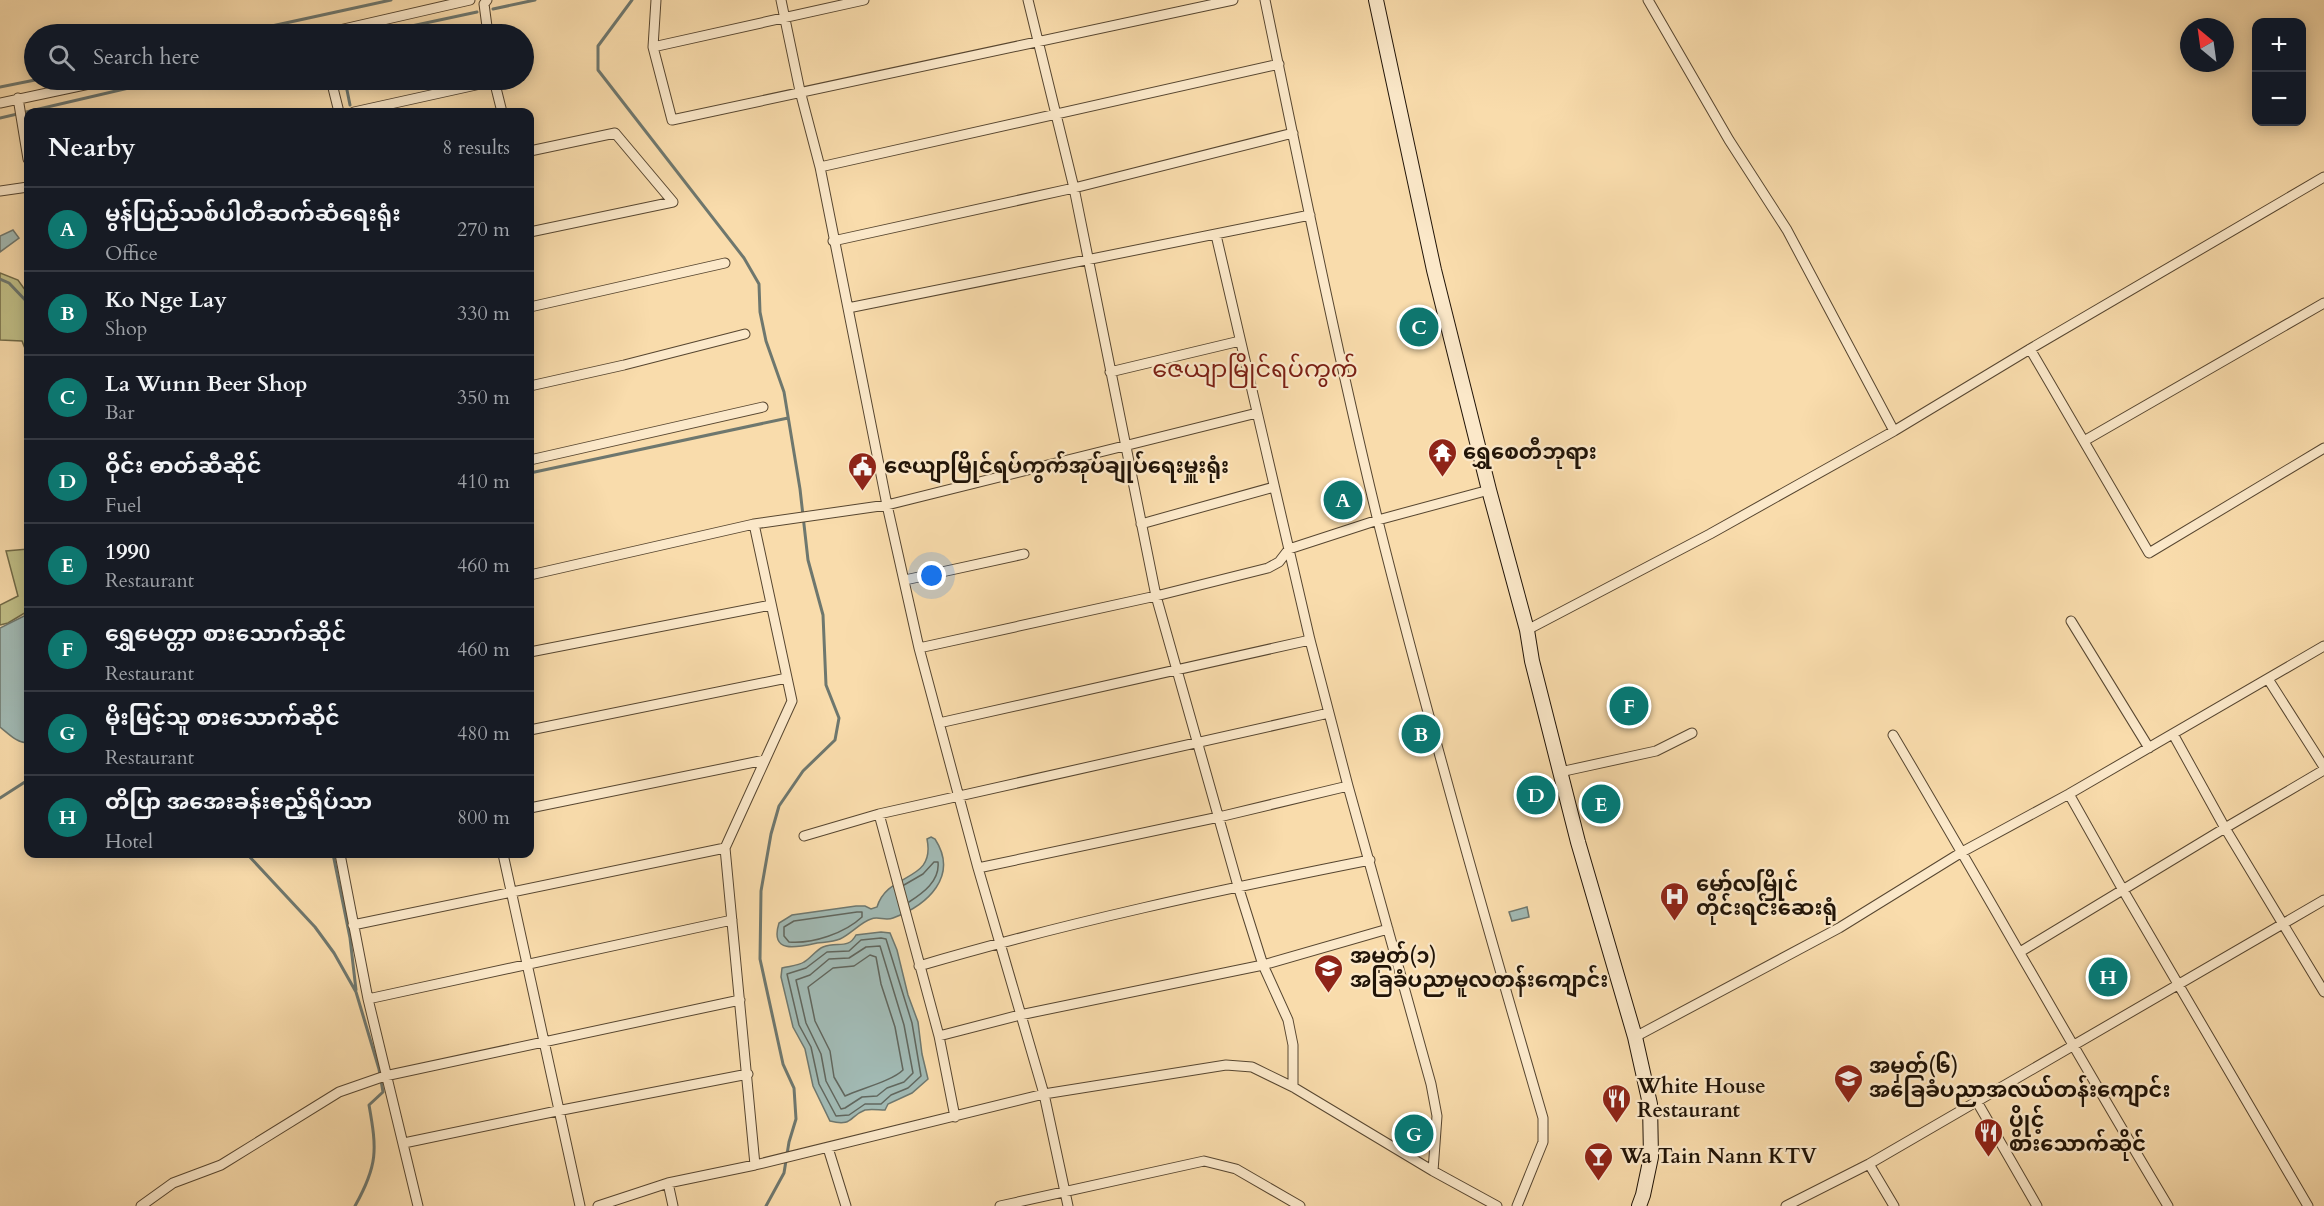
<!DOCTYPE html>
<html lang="en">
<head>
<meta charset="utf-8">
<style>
  :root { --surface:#171b24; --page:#20242c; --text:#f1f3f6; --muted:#9ea1a6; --line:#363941; --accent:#0f766e }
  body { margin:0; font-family:Cardo,"Noto Sans Myanmar",serif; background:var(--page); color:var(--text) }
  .controls { position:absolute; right:18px; top:18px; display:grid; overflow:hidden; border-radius:12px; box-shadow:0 3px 15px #0003 }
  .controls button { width:54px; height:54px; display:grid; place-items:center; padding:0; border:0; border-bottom:2px solid var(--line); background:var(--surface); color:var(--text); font:30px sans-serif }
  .compass { position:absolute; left:2180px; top:18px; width:54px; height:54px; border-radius:50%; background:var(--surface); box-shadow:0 3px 15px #0003; rotate:331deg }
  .you { position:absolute; left:932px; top:576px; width:21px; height:21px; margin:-15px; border:4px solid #fff; border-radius:50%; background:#1a73e8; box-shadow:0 0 0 9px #1a73e833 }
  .badge { display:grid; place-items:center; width:39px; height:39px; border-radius:50%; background:var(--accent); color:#fff; font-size:20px; font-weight:700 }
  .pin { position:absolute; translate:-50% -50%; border:3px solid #fff; box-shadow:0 2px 6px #0006 }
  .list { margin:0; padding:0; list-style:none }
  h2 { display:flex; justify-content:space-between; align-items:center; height:78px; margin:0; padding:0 24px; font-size:26px }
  h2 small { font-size:20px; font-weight:400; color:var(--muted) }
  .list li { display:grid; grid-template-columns:39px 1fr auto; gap:18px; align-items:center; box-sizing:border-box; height:84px; padding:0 24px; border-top:2px solid var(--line) }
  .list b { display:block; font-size:22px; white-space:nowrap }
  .list p { margin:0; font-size:20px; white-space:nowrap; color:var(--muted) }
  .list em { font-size:20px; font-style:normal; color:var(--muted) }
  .icon { flex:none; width:33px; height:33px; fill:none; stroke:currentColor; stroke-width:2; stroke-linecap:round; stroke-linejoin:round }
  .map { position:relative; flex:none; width:2324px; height:1206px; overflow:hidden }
  .search { position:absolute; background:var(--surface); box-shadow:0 3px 15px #0003; left:24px; top:24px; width:510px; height:66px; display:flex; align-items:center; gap:15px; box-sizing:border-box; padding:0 21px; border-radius:33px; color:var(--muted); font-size:22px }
  .panel { position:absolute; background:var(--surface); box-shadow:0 3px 15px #0003; left:24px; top:108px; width:510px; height:750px; border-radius:12px }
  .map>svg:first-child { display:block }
  .green { fill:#c1bf87; stroke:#716a47; stroke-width:1.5 }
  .water { fill:#a1b9b3; stroke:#6e776e; stroke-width:1.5 }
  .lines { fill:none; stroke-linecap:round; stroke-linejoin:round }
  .shore { stroke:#61665d; stroke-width:1.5 }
  .stream { stroke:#6e776e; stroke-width:3 }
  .minor-casing { stroke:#574630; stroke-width:11 }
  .secondary-casing { stroke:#211407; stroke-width:16 }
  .minor { stroke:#fbe8c9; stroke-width:9 }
  .secondary { stroke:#fbe8c9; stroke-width:14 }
  .labels { text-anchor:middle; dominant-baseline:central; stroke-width:4.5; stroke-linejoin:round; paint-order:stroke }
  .poi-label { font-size:21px; font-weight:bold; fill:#211407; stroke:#fbe8c9; text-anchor:start }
  .quarter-label { font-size:24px; fill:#7a1f14; stroke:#fbe8c9 }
</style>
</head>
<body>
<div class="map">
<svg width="2324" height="1206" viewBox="0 0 2324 1206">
  <rect width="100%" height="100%" fill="#f9dcac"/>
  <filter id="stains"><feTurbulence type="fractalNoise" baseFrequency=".00333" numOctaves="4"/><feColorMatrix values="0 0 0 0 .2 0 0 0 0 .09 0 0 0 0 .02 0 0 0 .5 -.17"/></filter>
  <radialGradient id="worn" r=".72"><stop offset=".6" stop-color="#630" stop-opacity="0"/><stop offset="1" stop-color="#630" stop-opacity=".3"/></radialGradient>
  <path class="green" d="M0,273L18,280L28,294V356L22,341L0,340Z
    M28,549V611L8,623L0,625V605L18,596L6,551Z"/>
  <path class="water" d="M13,230L19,238L0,252V236Z
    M28,614V743C17,743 9,734 0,727V628Z
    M931,837L935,839C959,876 928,905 893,918C885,921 878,916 871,919C861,922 851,934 840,939C833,942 825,942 817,943C799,947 769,955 779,923L792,915L856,906H865L871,909L877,907C888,871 936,883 927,839Z
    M1527,907L1529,917L1512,921L1509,912Z
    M881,932L890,933L897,950L908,995L918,1022L922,1054L928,1079L912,1093L888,1104L885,1110C879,1110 871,1109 865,1110C849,1116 853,1127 830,1121L813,1086L805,1049L793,1027L781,977L782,968C789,966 798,966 804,962C811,958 816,950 823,947C837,941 848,950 856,935Z"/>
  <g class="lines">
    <path class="shore" d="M904,885L923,874L934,862H938C940,881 923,893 909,902
      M857,912H862V917C845,933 813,944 789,942L784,936V927L794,921Z
      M881,938L886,939L912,1023L921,1076L908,1088L891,1095L881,1104H865L849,1115L836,1116L819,1084L811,1047L799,1025L787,974L806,968L827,952L849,951L861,940Z
      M880,946L904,1025L913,1073L904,1082L887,1088L877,1096L862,1097L845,1108L841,1109L826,1081L821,1054L806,1023L796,980L810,975L829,959L849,958L866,947Z
      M870,955L876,957L881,984L895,1027L903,1070C892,1081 860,1089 845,1096L834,1077L830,1051L815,1021L808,987L833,968L854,966Z"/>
    <path class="stream" d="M632,0L598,46V70L744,258L759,284L760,312L766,341L784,392L800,489L808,560L823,615L826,685L839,718L835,740L803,771L779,806L771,834L761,891L760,959L783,1064L794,1088L796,1119L789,1142L784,1173L766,1206
      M493,9L535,0
      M235,34L391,0
      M374,34L477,12
      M345,80L350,105
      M0,87L35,80
      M0,118L163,80
      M0,279L9,283L28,303
      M530,473L788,418
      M0,798L28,780
      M247,854L315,927L334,953L356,992L379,1069L383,1092L369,1105C377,1150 378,1165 355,1206
      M333,854L350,938L356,990"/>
    <defs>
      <path id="minor" d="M487,0L484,4L488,34
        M656,0L653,47L672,120L1233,0
        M781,0L800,91L820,167L887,505L919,648L978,868L1044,1094L1068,1206
        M1028,0L1074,188L1156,596L1238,886L1263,965L1288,1020L1293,1045V1087
        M1265,0C1301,174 1336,348 1378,521C1428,721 1485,920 1543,1118V1142L1517,1206
        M1648,0L1729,140L1787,230L1894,431
        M322,34L470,0
        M653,47L864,0
        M331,80L339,112
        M494,80L502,112
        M18,98L28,159
        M0,103L108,80
        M354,112L494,81
        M530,151L615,133L673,202L530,232
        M820,167L1279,64
        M0,191L28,187
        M1216,235L1310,640L1348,786L1431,1084L1437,1116L1433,1171
        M833,241L1074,188L1293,133
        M530,307L725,263
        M848,308L1310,215
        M2030,349L2149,553L2324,448
        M1110,372L1240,341
        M530,386L624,365L745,334
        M2084,441L2324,303
        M530,460L763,407
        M754,524L792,701L725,848L755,1165
        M1141,524L1274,487
        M530,575L754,524L887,505L1257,413
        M905,580L1024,554
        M2071,621L2149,748
        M1527,630L1710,534L1894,431L2030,349L2324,177
        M919,648L1156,596L1268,568L1279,562L1289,549L1378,520L1489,490
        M530,652L771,605
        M2268,679L2324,767
        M939,723L1310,640
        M530,730L787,678
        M2173,734L2225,828L2324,992
        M1893,735C1986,892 2074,1050 2168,1206
        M1560,772L1656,751L1692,733
        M2069,794L2123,890L2308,1206
        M530,808L765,760
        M879,814L939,1036L955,1117
        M804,836L879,814L1329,713
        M340,854L368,999L418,1206
        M503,854L580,1206
        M978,868L1219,817L1348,786
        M353,925L725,848
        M2020,952L2225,828L2324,770
        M919,966C1068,922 1219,890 1370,860
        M368,999L732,920
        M939,1036L1020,1015L1263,965L1388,929
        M1635,1037L1839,928L1962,852L2069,794L2324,646
        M1976,1100L2037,1206
        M404,1143L557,1111L748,1074
        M828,1148L846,1206
        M1869,1164L1894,1206
        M668,1183L673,1206
        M141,1206L173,1183L221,1165L339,1092L385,1076L740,1000
        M598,1206L668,1183L755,1165L1044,1094L1226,1065L1252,1067L1293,1087L1433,1171L1497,1206
        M1000,1206L1204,1161L1236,1169L1300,1206
        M1786,1206L1869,1164L2324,900"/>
      <path id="secondary" d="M1376,0L1434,270L1489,490L1527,630L1532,661L1578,842L1635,1037L1650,1104L1651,1157L1643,1195L1639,1206"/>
    </defs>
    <use href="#minor" class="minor-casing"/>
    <use href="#secondary" class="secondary-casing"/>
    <use href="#minor" class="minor"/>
    <use href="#secondary" class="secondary"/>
  </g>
  <defs>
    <symbol id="temple-pin" viewBox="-11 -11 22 30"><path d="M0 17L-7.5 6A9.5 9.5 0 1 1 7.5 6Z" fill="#8f2418" stroke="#fbe8c9"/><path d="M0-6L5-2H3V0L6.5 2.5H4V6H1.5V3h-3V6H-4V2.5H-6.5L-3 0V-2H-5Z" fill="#fff"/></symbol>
    <symbol id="civic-pin" viewBox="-11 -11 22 30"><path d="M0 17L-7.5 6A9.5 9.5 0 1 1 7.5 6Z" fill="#8f2418" stroke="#fbe8c9"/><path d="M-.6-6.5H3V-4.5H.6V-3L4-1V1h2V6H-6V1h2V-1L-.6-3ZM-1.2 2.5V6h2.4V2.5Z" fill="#fff"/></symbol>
    <symbol id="hospital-pin" viewBox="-11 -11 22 30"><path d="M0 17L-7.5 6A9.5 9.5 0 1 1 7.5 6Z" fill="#8f2418" stroke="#fbe8c9"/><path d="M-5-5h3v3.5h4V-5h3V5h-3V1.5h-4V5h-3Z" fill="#fff"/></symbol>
    <symbol id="school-pin" viewBox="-11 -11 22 30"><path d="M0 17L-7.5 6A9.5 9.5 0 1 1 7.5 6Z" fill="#8f2418" stroke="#fbe8c9"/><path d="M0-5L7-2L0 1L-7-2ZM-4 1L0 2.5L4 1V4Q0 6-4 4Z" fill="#fff"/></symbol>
    <symbol id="restaurant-pin" viewBox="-11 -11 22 30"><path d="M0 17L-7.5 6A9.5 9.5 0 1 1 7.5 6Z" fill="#8f2418" stroke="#fbe8c9"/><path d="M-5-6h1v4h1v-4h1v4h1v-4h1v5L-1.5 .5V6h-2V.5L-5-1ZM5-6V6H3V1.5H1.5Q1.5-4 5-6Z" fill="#fff"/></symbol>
    <symbol id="bar-pin" viewBox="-11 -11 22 30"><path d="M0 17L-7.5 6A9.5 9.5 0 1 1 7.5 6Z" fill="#8f2418" stroke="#fbe8c9"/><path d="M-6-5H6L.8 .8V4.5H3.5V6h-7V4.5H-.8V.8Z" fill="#fff"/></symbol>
  </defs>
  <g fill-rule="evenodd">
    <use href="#temple-pin" x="1426" y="436" width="33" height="45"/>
    <use href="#civic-pin" x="846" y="450" width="33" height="45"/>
    <use href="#hospital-pin" x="1658" y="880" width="33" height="45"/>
    <use href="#school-pin" x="1312" y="952" width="33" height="45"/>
    <use href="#school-pin" x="1832" y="1062" width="33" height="45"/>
    <use href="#restaurant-pin" x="1600" y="1082" width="33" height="45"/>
    <use href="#restaurant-pin" x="1972" y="1116" width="33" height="45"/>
    <use href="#bar-pin" x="1582" y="1140" width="33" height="45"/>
  </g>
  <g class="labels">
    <g class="poi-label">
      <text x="1463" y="452">ရွှေစေတီဘုရား</text>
      <text x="884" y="466">ဇေယျာမြိုင်ရပ်ကွက်အုပ်ချုပ်ရေးမှူးရုံး</text>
      <text x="1696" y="884">မော်လမြိုင်<tspan x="1696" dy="24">တိုင်းရင်းဆေးရုံ</tspan></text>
      <text x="1350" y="956">အမှတ်(၁)<tspan x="1350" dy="24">အခြခံပညာမူလတန်းကျောင်း</tspan></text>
      <text x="1869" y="1066">အမှတ်(၆)<tspan x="1869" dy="24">အခြေခံပညာအလယ်တန်းကျောင်း</tspan></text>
      <text x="1637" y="1086">White House<tspan x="1637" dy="24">Restaurant</tspan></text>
      <text x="2009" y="1120">ပွိုင့်<tspan x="2009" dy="24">စားသောက်ဆိုင်</tspan></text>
      <text x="1620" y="1156">Wa Tain Nann KTV</text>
    </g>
    <g class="quarter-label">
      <text x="1255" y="369">ဇေယျာမြိုင်ရပ်ကွက်</text>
    </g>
  </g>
  <rect width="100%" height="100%" filter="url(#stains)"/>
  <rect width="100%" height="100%" fill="url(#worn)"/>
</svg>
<div class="controls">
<button>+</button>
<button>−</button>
</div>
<svg class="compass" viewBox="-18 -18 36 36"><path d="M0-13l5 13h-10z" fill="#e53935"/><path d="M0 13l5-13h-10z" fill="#9ea1a6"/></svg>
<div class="you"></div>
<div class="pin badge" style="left:1343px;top:500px">A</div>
<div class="pin badge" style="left:1421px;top:734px">B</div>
<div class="pin badge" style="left:1419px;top:327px">C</div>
<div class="pin badge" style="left:1536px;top:795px">D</div>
<div class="pin badge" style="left:1601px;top:804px">E</div>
<div class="pin badge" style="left:1629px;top:706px">F</div>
<div class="pin badge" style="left:1414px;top:1134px">G</div>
<div class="pin badge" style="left:2108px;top:977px">H</div>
<div class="search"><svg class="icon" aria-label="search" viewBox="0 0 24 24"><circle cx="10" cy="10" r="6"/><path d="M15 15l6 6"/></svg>Search here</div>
<section class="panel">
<h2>Nearby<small>8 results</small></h2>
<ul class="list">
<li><span class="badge">A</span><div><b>မွန်ပြည်သစ်ပါတီဆက်ဆံရေးရုံး</b><p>Office</p></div><em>270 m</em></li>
<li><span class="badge">B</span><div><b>Ko Nge Lay</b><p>Shop</p></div><em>330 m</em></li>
<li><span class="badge">C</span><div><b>La Wunn Beer Shop</b><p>Bar</p></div><em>350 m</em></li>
<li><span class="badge">D</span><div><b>ဝိုင်း ဓာတ်ဆီဆိုင်</b><p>Fuel</p></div><em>410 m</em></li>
<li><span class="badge">E</span><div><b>1990</b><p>Restaurant</p></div><em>460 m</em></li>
<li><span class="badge">F</span><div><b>ရွှေမေတ္တာ စားသောက်ဆိုင်</b><p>Restaurant</p></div><em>460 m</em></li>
<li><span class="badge">G</span><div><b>မိုးမြင့်သူ စားသောက်ဆိုင်</b><p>Restaurant</p></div><em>480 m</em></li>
<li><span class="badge">H</span><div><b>တိပြာ အအေးခန်းဧည့်ရိပ်သာ</b><p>Hotel</p></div><em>800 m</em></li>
</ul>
</section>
</div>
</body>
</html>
